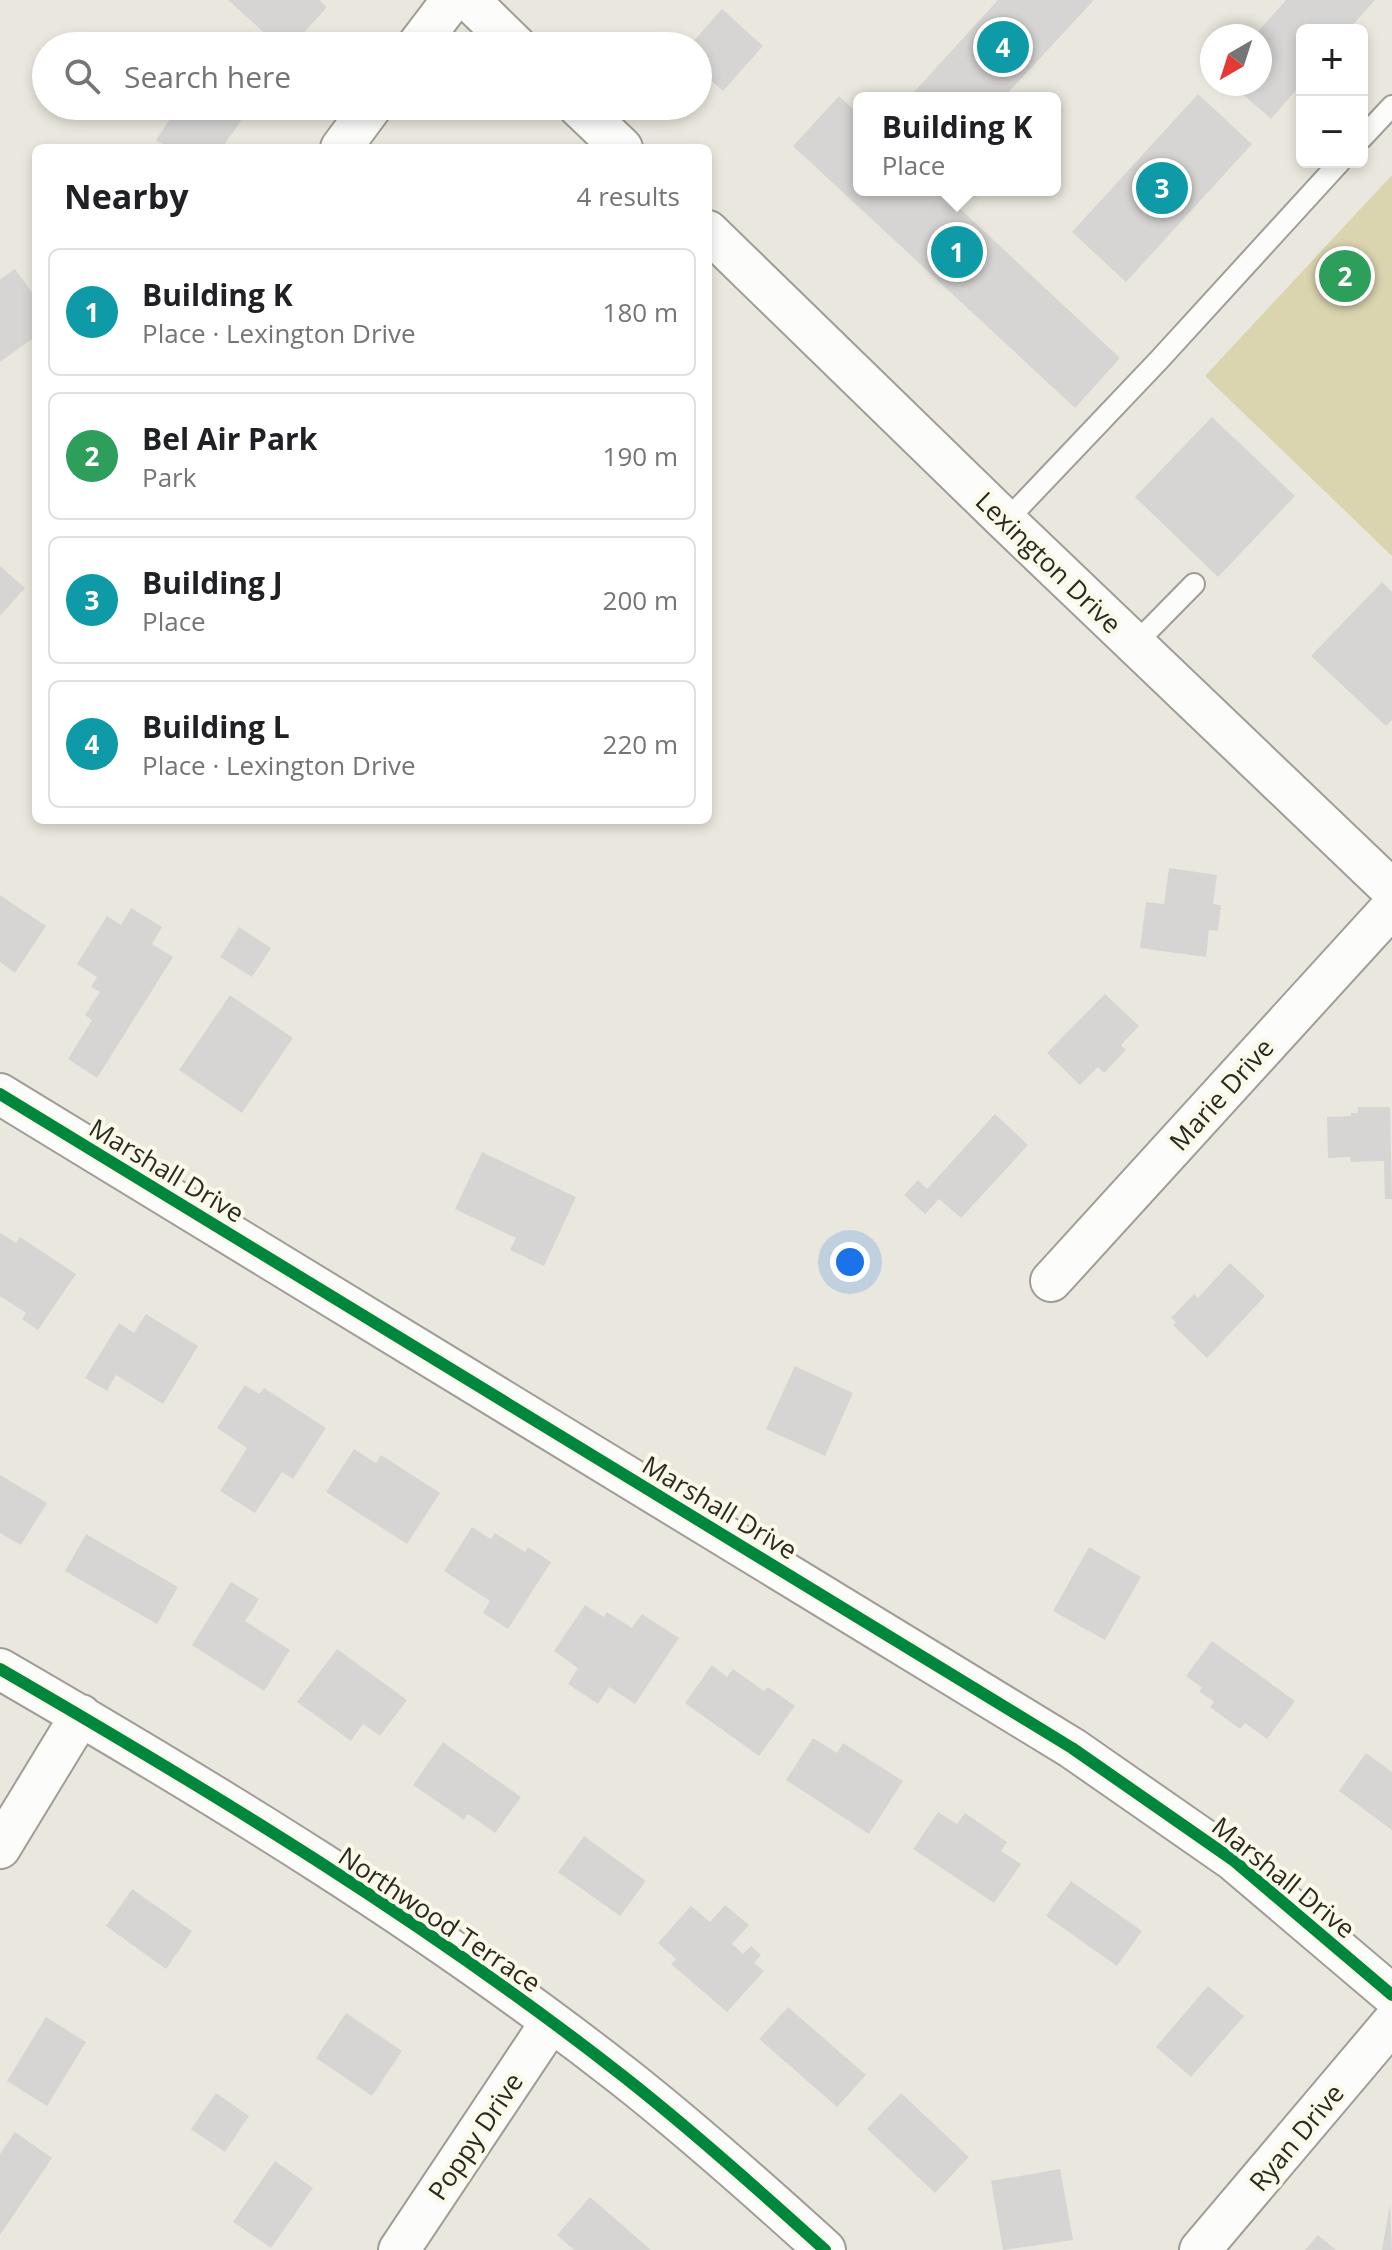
<!DOCTYPE html>
<html lang="en">
<head>
<meta charset="utf-8">
<style>
  :root { --surface:#fff; --page:#f2f2f2; --text:#202124; --muted:#757577; --line:#e0e0e0; --accent:#db2777 }
  body { margin:0; font-family:"Open Sans",sans-serif; background:var(--page); color:var(--text) }
  .controls { position:absolute; right:24px; top:24px; display:grid; overflow:hidden; border-radius:12px; box-shadow:0 4px 12px #0003 }
  .controls button { width:72px; height:72px; display:grid; place-items:center; padding:0; border:0; border-bottom:2px solid var(--line); background:var(--surface); color:var(--text); font:40px sans-serif }
  .compass { position:absolute; left:1200px; top:24px; width:72px; height:72px; border-radius:50%; background:var(--surface); box-shadow:0 4px 12px #0003; rotate:219deg }
  .you { position:absolute; left:850px; top:1262px; width:28px; height:28px; margin:-20px; border:6px solid #fff; border-radius:50%; background:#1a73e8; box-shadow:0 0 0 12px #1a73e833 }
  .badge { display:grid; place-items:center; width:52px; height:52px; border-radius:50%; background:var(--accent); color:#fff; font-size:26px; font-weight:700 }
  .pin { position:absolute; translate:-50% -50%; border:4px solid #fff; box-shadow:0 2px 8px #0006 }
  .popup { position:absolute; left:853px; top:92px; width:208px; height:104px; box-sizing:border-box; display:grid; place-content:center; border-radius:12px; background:var(--surface); filter:drop-shadow(0 2px 6px #0005); font-size:26px; white-space:nowrap; color:var(--muted) }
  .popup b { font-size:30px; color:var(--text) }
  .popup::after { content:''; position:absolute; left:50%; top:100%; margin-left:-16px; border:16px solid transparent; border-top-color:var(--surface) }
  .list { margin:0; padding:0; list-style:none }
  h2 { display:flex; justify-content:space-between; align-items:center; height:104px; margin:0; padding:0 32px; font-size:34px }
  h2 small { font-size:26px; font-weight:400; color:var(--muted) }
  .list li { display:grid; grid-template-columns:52px 1fr auto; gap:24px; align-items:center; box-sizing:border-box; height:128px; margin:0 16px 16px; padding:0 16px; border:2px solid var(--line); border-radius:12px }
  .list b { display:block; font-size:30px; white-space:nowrap }
  .list p { margin:0; font-size:26px; white-space:nowrap; color:var(--muted) }
  .list em { font-size:26px; font-style:normal; color:var(--muted) }
  .icon { flex:none; width:44px; height:44px; fill:none; stroke:currentColor; stroke-width:2; stroke-linecap:round; stroke-linejoin:round }
  .map { position:relative; flex:none; width:1392px; height:2250px; overflow:hidden }
  .search { position:absolute; background:var(--surface); box-shadow:0 4px 12px #0003; left:32px; top:32px; width:680px; height:88px; display:flex; align-items:center; gap:20px; box-sizing:border-box; padding:0 28px; border-radius:44px; color:var(--muted); font-size:30px }
  .panel { position:absolute; background:var(--surface); box-shadow:0 4px 12px #0003; left:32px; top:144px; width:680px; height:680px; border-radius:12px }
  .map>svg:first-child { display:block }
  .green { fill:#dad4af }
  .building { fill:#d6d5d4 }
  .lines { fill:none; stroke-linecap:round; stroke-linejoin:round }
  .service-casing { stroke:#9f9d96; stroke-width:24 }
  .minor-casing { stroke:#9f9d96; stroke-width:44 }
  .service { stroke:#fcfcfa; stroke-width:20 }
  .minor { stroke:#fcfcfa; stroke-width:40 }
  .cycleway-casing { stroke:#fbf9e7; stroke-width:17 }
  .cycleway { stroke:#00873e; stroke-width:12 }
  .labels { text-anchor:middle; dominant-baseline:central; stroke-width:8; stroke-linejoin:round; paint-order:stroke }
  .street-label { font-size:26px; fill:#2a2a23; stroke:#fbf9e7 }
</style>
</head>
<body>
<div class="map">
<svg width="1392" height="2250" viewBox="0 0 1392 2250">
  <rect width="100%" height="100%" fill="#eae8de"/>
  <path class="green" d="M1392,175V556L1205,376Z"/>
  <path class="building" d="M228,0H319L327,7L292,46H279Z
    M998,0H1094L1003,98H918L913,93Z
    M1286,0H1375L1348,30H1302V83L1271,119L1231,84H1260V36H1254Z
    M722,9L763,46L723,91L698,69V46H689Z
    M1198,94L1252,144L1126,282L1072,232Z
    M839,96L859,115V190H940L1120,358L1075,408L793,146Z
    M179,106H251L222,148H168L156,140Z
    M15,269L36,298V336L0,362V279Z
    M1212,417L1295,496L1218,577L1135,497Z
    M0,566L25,588L0,616Z
    M1382,582L1392,592V720L1386,726L1311,656Z
    M1169,868L1217,875L1213,904L1221,905L1218,931L1209,930L1206,957L1140,948L1146,902L1164,904Z
    M0,895L46,926L15,973L0,962Z
    M131,908L162,927L152,944L173,957L97,1078L68,1059L92,1020L85,1015L100,992L91,987L97,977L77,964L107,916L121,925Z
    M239,927L271,948L252,977L220,957Z
    M1105,994L1139,1026L1121,1045L1126,1050L1104,1073L1098,1067L1080,1085L1047,1053Z
    M230,995L293,1038L242,1113L179,1070Z
    M1358,1107H1390L1392,1199H1385L1384,1161L1351,1162L1350,1157L1328,1158L1327,1117L1351,1116V1113H1358Z
    M995,1114L1028,1145L961,1218L939,1199L925,1214L904,1195L918,1180L927,1189Z
    M482,1152L576,1197L544,1266L510,1250L516,1238L455,1209Z
    M0,1233L16,1243L20,1237L76,1274L38,1330L22,1319L26,1313L0,1296Z
    M1230,1263L1265,1296L1207,1358L1173,1325L1176,1322L1171,1318L1194,1294L1198,1298Z
    M146,1314L198,1346L163,1404L116,1375L107,1391L85,1378L119,1323L134,1333Z
    M795,1366L853,1393L825,1456L766,1429Z
    M245,1385L259,1394L264,1388L326,1428L293,1479L282,1472L255,1513L220,1491L247,1448L217,1428Z
    M354,1449L376,1463L381,1455L440,1493L407,1544L326,1492Z
    M0,1475L47,1503L21,1545L0,1533Z
    M472,1527L491,1539L495,1533L525,1552L528,1547L551,1562L508,1629L483,1613L490,1601L444,1571Z
    M86,1534L178,1587L157,1624L65,1571Z
    M1089,1547L1141,1577L1105,1640L1053,1611Z
    M231,1582L259,1599L245,1621L290,1650L264,1691L192,1645Z
    M585,1605L604,1617L607,1612L632,1628L642,1614L679,1638L635,1704L609,1687L598,1704L568,1684L578,1668L554,1651Z
    M1212,1641L1295,1701L1267,1739L1245,1723L1240,1729L1210,1707L1214,1702L1199,1691L1202,1688L1186,1676Z
    M337,1649L407,1700L380,1736L363,1724L351,1741L297,1702Z
    M712,1665L727,1677L733,1669L764,1691L768,1687L795,1706L759,1756L685,1703Z
    M813,1738L837,1753L843,1743L903,1781L869,1834L786,1780Z
    M443,1742L521,1797L495,1833L468,1814L464,1820L413,1785Z
    M1366,1753L1392,1772V1830L1339,1791Z
    M938,1812L957,1824L965,1813L1007,1842L1001,1851L1021,1864L994,1903L913,1849Z
    M584,1836L646,1881L620,1916L558,1872Z
    M1071,1881L1142,1931L1117,1966L1046,1916Z
    M132,1889L192,1931L166,1969L106,1926Z
    M725,1905L749,1925L732,1944L743,1954L751,1946L761,1955L754,1963L764,1971L727,2012L671,1964L676,1959L658,1943L691,1906L710,1922Z
    M1208,1986L1244,2016L1191,2077L1156,2047Z
    M788,2007L866,2075L837,2107L759,2039Z
    M346,2013L402,2051L372,2096L316,2058Z
    M46,2017L86,2042L47,2106L7,2081Z
    M216,2093L249,2116L225,2152L191,2129Z
    M901,2093L969,2157L935,2193L867,2129Z
    M15,2132L52,2158L0,2235V2154Z
    M275,2161L313,2188L271,2248L233,2222Z
    M1060,2169L1073,2240L1003,2250L991,2181Z
    M590,2197L651,2250H574L557,2235Z
    M1390,2204L1392,2250H1382Z
    M1318,2235L1336,2250H1305Z"/>
  <g class="lines">
    <defs>
      <path id="service" d="M1362,138L1392,106
        M1006,521L1159,360L1340,162
        M1135,644L1194,584"/>
      <path id="minor" d="M469,0L516,46
        M417,46L452,0
        M578,106L622,148
        M341,148L372,106
        M708,231L1006,521L1392,890
        M0,1094L1072,1748L1233,1860L1392,1995
        M1051,1281L1392,907
        M0,1669C214,1793 428,1923 623,2076C693,2131 759,2190 825,2250
        M0,1848L81,1715
        M399,2250L551,2022
        M1200,2250L1392,2023"/>
    </defs>
    <use href="#service" class="service-casing"/>
    <use href="#minor" class="minor-casing"/>
    <use href="#service" class="service"/>
    <use href="#minor" class="minor"/>
    <defs>
      <path id="cycleway" d="M0,1094L1072,1748L1233,1860L1392,1995
        M0,1669C214,1793 428,1923 623,2076C693,2131 759,2190 825,2250"/>
    </defs>
    <use href="#cycleway" class="cycleway-casing"/>
    <use href="#cycleway" class="cycleway"/>
  </g>
  <g class="labels">
    <g class="street-label">
      <text transform="translate(1049 562) rotate(44)">Lexington Drive</text>
      <text transform="translate(1221 1094) rotate(-48)">Marie Drive</text>
      <text transform="translate(167 1170) rotate(31)">Marshall Drive</text>
      <text transform="translate(720 1507) rotate(31)">Marshall Drive</text>
      <text transform="translate(1284 1877) rotate(39)">Marshall Drive</text>
      <text transform="translate(440 1919) rotate(34)">Northwood Terrace</text>
      <text transform="translate(475 2136) rotate(-56)">Poppy Drive</text>
      <text transform="translate(1296 2137) rotate(-50)">Ryan Drive</text>
    </g>
  </g>
</svg>
<div class="controls">
<button>+</button>
<button>−</button>
</div>
<svg class="compass" viewBox="-18 -18 36 36"><path d="M0-13l5 13h-10z" fill="#e53935"/><path d="M0 13l5-13h-10z" fill="#757577"/></svg>
<div class="you"></div>
<div class="pin badge" style="left:957px;top:252px;background:#0f9aa8">1</div>
<div class="popup"><b>Building K</b>Place</div>
<div class="pin badge" style="left:1345px;top:276px;background:#2e9e5b">2</div>
<div class="pin badge" style="left:1162px;top:188px;background:#0f9aa8">3</div>
<div class="pin badge" style="left:1003px;top:47px;background:#0f9aa8">4</div>
<div class="search"><svg class="icon" aria-label="search" viewBox="0 0 24 24"><circle cx="10" cy="10" r="6"/><path d="M15 15l6 6"/></svg>Search here</div>
<section class="panel">
<h2>Nearby<small>4 results</small></h2>
<ul class="list">
<li><span class="badge" style="background:#0f9aa8">1</span><div><b>Building K</b><p>Place · Lexington Drive</p></div><em>180 m</em></li>
<li><span class="badge" style="background:#2e9e5b">2</span><div><b>Bel Air Park</b><p>Park</p></div><em>190 m</em></li>
<li><span class="badge" style="background:#0f9aa8">3</span><div><b>Building J</b><p>Place</p></div><em>200 m</em></li>
<li><span class="badge" style="background:#0f9aa8">4</span><div><b>Building L</b><p>Place · Lexington Drive</p></div><em>220 m</em></li>
</ul>
</section>
</div>
</body>
</html>
